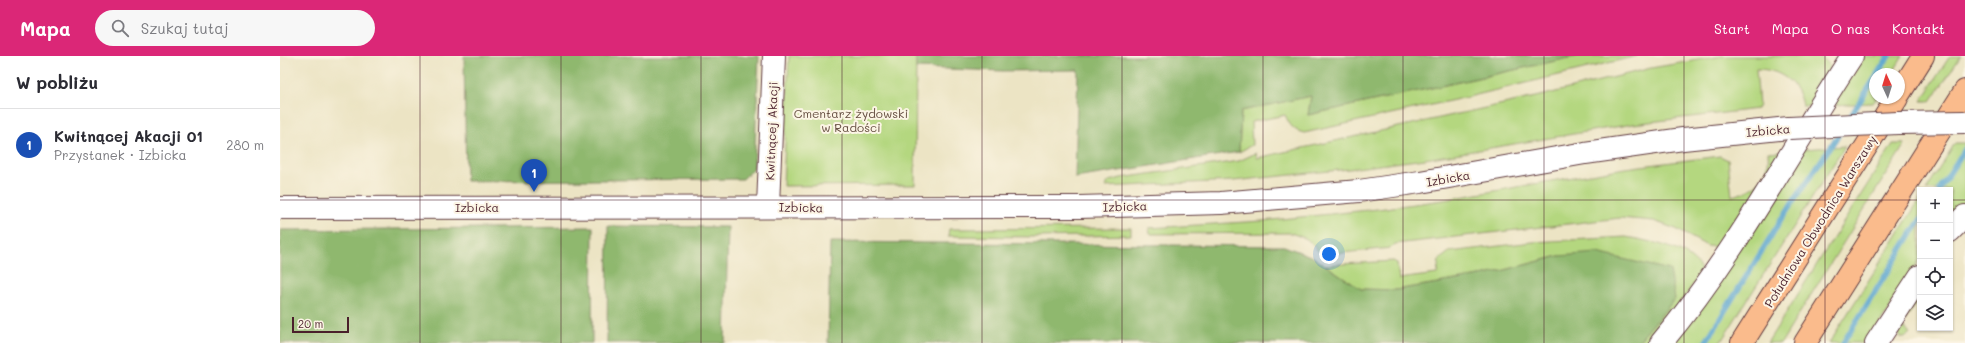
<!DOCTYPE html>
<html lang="pl">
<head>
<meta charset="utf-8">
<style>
  :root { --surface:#fff; --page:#f7f7f7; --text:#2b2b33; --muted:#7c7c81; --line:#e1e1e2; --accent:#db2777 }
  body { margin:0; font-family:Mali,sans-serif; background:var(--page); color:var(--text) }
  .controls { position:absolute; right:12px; bottom:12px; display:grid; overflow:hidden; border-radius:0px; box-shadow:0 1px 3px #0004 }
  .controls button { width:36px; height:36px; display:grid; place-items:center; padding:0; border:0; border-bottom:1px solid var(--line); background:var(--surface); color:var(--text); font:20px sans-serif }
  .compass { position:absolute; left:1589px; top:12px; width:36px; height:36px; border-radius:50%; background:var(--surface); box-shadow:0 1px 3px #0004; rotate:356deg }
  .scale { position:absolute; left:12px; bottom:10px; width:57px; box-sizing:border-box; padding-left:4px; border:2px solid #4a1f2b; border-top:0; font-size:11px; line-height:14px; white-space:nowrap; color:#4a1f2b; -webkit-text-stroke:3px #fcf5e5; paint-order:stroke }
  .you { position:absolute; left:1049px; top:198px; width:14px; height:14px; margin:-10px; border:3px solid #fff; border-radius:50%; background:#1a73e8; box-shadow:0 0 0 6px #1a73e833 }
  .badge { display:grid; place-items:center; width:26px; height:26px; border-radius:50%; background:var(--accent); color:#fff; font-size:13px; font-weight:700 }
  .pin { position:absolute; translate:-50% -33px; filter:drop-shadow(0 1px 2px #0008) }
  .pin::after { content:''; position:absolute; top:21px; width:14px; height:12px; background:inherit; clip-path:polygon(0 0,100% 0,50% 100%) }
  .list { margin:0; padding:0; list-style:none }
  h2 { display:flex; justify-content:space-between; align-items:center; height:52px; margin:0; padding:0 16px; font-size:17px }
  h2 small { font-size:13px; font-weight:400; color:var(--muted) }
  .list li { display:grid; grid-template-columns:26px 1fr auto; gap:12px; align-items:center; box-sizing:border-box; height:72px; padding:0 16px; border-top:1px solid var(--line) }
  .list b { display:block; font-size:15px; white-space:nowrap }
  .list p { margin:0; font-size:13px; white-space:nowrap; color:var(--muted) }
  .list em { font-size:13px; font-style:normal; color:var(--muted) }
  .icon { flex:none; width:22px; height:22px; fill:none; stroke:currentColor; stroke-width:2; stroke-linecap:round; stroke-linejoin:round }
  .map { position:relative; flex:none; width:1685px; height:287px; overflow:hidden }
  header { display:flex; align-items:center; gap:24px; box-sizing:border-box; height:56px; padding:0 20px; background:var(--accent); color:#fff }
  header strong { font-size:19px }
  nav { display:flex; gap:22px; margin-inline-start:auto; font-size:14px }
  .search { width:280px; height:36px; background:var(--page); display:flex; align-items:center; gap:10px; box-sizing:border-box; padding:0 14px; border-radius:22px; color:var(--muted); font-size:15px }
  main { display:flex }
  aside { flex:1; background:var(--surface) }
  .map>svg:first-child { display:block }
  .green { fill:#b4d77f; stroke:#7f7b55 }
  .forest { fill:#8fb86e; stroke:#6c6c4c }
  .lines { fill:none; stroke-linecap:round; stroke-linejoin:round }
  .stream { stroke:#54a3ce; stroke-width:5.5 }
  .minor-casing { stroke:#623d42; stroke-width:24 }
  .tertiary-casing { stroke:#623d42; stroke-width:24 }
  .motorway-casing { stroke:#623d42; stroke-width:24 }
  .minor { stroke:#fff; stroke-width:22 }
  .tertiary { stroke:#fff; stroke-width:22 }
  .motorway { stroke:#fabb8c; stroke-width:22 }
  .tertiary-bridge-casing { stroke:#623d42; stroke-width:24; stroke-linecap:butt }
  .tertiary-bridge { stroke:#fff; stroke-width:22 }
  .grid { fill:none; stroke:#4a1f2b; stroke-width:1; stroke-opacity:0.55 }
  .labels { text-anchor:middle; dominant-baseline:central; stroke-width:4; stroke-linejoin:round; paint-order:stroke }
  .park-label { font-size:12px; fill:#644d40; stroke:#fcf5e5 }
  .street-label { font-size:12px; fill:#4a1f2b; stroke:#fcf5e5 }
</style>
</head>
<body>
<header>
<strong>Mapa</strong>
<div class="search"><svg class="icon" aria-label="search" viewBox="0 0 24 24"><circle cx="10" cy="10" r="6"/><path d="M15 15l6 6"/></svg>Szukaj tutaj</div>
<nav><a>Start</a><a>Mapa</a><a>O nas</a><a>Kontakt</a></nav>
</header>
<main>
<aside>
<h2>W pobliżu<small></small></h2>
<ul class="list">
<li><span class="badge" style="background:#1a4fb4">1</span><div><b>Kwitnącej Akacji 01</b><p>Przystanek · Izbicka</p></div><em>280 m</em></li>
</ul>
</aside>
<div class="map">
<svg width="1685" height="287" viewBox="0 0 1685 287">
  <rect width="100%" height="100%" fill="#fcf5e5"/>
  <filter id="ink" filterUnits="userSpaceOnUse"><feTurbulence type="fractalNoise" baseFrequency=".025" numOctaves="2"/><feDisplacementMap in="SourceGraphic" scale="8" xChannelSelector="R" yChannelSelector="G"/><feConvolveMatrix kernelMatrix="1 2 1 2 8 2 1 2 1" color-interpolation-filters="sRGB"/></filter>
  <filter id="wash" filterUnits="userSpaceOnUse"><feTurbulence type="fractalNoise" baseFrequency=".012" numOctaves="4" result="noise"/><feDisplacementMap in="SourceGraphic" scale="16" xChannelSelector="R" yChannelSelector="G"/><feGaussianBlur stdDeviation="0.9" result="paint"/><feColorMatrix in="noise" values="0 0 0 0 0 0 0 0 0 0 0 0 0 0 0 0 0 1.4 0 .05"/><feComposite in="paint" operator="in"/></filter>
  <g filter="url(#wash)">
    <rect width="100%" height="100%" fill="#ece4c4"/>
    <path class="green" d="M509,0H636L635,129L503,130Z
      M1298,0H1357L1188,41L1024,77C1012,74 1010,69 1005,59L971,66L972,89L959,96L961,55L1031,40L1028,59Z
      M1442,0H1538C1546,3 1550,9 1552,16L1535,50H1522C1518,26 1500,13 1476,13L1479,49L1477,53L1353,68L1145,103L1069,113L953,125L825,131L829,125L841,122L959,105L976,97L977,102L1260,40L1371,12Z
      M1583,0H1623L1612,18H1595V42H1597L1593,47L1552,49Z
      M1670,0H1681L1651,45H1641Z
      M1675,87H1685V147L1670,161V134H1646Z
      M1613,88H1625L1501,287H1487Z
      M1565,90L1440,287H1391L1523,93Z
      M1506,95L1443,189L1436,191L1427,190L1396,173L1374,165L1340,162L1115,188L1111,192L1042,199L1027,183L1011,177L870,178L869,172L982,165L1098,153L1163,144L1345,112L1440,100L1448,104L1452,140C1475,134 1491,122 1488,96Z
      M1640,143V203L1587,287H1549Z
      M851,172V179L758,181L668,180L669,173Z
      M1346,181C1368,185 1413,192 1422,216L1372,287H1357L1395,243L1279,200L1206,219L1116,234L1081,233L1045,209L1114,205L1117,208L1119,223L1157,218L1159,204L1169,196L1253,186Z
      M1640,234V241L1621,271L1630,277L1625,282H1621L1616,273Z"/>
    <path class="forest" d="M184,0H479L474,112L463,123L186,125Z
      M636,0H1298L1028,59L1031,40L961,55L959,96L795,122L798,14L723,15L636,12Z
      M328,170L448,171L445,287H327Z
      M313,171L312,287H0V174Z
      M550,186L1004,190L1033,201L1081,233L1116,234L1206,219L1279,200L1317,197L1390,214L1395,243L1357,287H548Z"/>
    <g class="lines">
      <path class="stream" d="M1597,18L1609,0
        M1568,64L1595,22
        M1659,134L1685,93
        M1425,287L1501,164L1561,75
        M1563,287L1640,164"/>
    </g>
  </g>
  <g filter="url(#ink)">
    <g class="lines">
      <defs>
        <path id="minor" d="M488,151L494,0
          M1670,175L1685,160
          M1381,287C1455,199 1509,96 1572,0
          M1596,287L1640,220"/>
        <path id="tertiary" d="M0,152L799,151L941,147L1079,135L1140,126L1305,97L1403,83L1509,72"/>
        <path id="motorway" d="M1619,38L1643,0
          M1462,287L1617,42
          M1525,287L1685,35"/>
      </defs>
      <use href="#minor" class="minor-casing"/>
      <use href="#tertiary" class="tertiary-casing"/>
      <use href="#motorway" class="motorway-casing"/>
      <use href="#minor" class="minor"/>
      <use href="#tertiary" class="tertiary"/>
      <use href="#motorway" class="motorway"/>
      <defs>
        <path id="tertiary-bridge" d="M1509,72L1618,67L1685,66"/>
      </defs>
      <use href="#tertiary-bridge" class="tertiary-bridge-casing"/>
      <use href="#tertiary-bridge" class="tertiary-bridge"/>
    </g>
  </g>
  <path class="grid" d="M140,0V287M281,0V287M421,0V287M562,0V287M702,0V287M842,0V287M983,0V287M1123,0V287M1264,0V287M1404,0V287M1545,0V287M0,144H1640M1670,144H1685"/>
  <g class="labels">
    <g class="park-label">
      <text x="571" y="57">Cmentarz żydowski<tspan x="571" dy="14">w Radości</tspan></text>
    </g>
    <g class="street-label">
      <text transform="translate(1488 74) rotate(-5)">Izbicka</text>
      <text transform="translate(491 75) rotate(-88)">Kwitnącej Akacji</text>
      <text transform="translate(1168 122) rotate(-10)">Izbicka</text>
      <text transform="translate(845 150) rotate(-2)">Izbicka</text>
      <text x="197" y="151">Izbicka</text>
      <text transform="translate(521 151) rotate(1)">Izbicka</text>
      <text transform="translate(1540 165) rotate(-58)">Południowa Obwodnica Warszawy</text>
    </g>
  </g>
</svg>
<div class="controls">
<button>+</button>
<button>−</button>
<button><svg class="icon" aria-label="locate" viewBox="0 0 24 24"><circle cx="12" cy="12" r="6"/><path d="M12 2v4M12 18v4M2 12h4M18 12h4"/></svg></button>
<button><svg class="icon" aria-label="layers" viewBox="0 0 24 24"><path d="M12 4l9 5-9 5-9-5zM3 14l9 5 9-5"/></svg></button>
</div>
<svg class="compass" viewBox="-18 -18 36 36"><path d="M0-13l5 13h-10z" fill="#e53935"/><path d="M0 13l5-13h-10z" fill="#7c7c81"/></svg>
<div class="scale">20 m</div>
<div class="you"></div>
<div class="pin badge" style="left:254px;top:136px;background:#1a4fb4">1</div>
</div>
</main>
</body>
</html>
